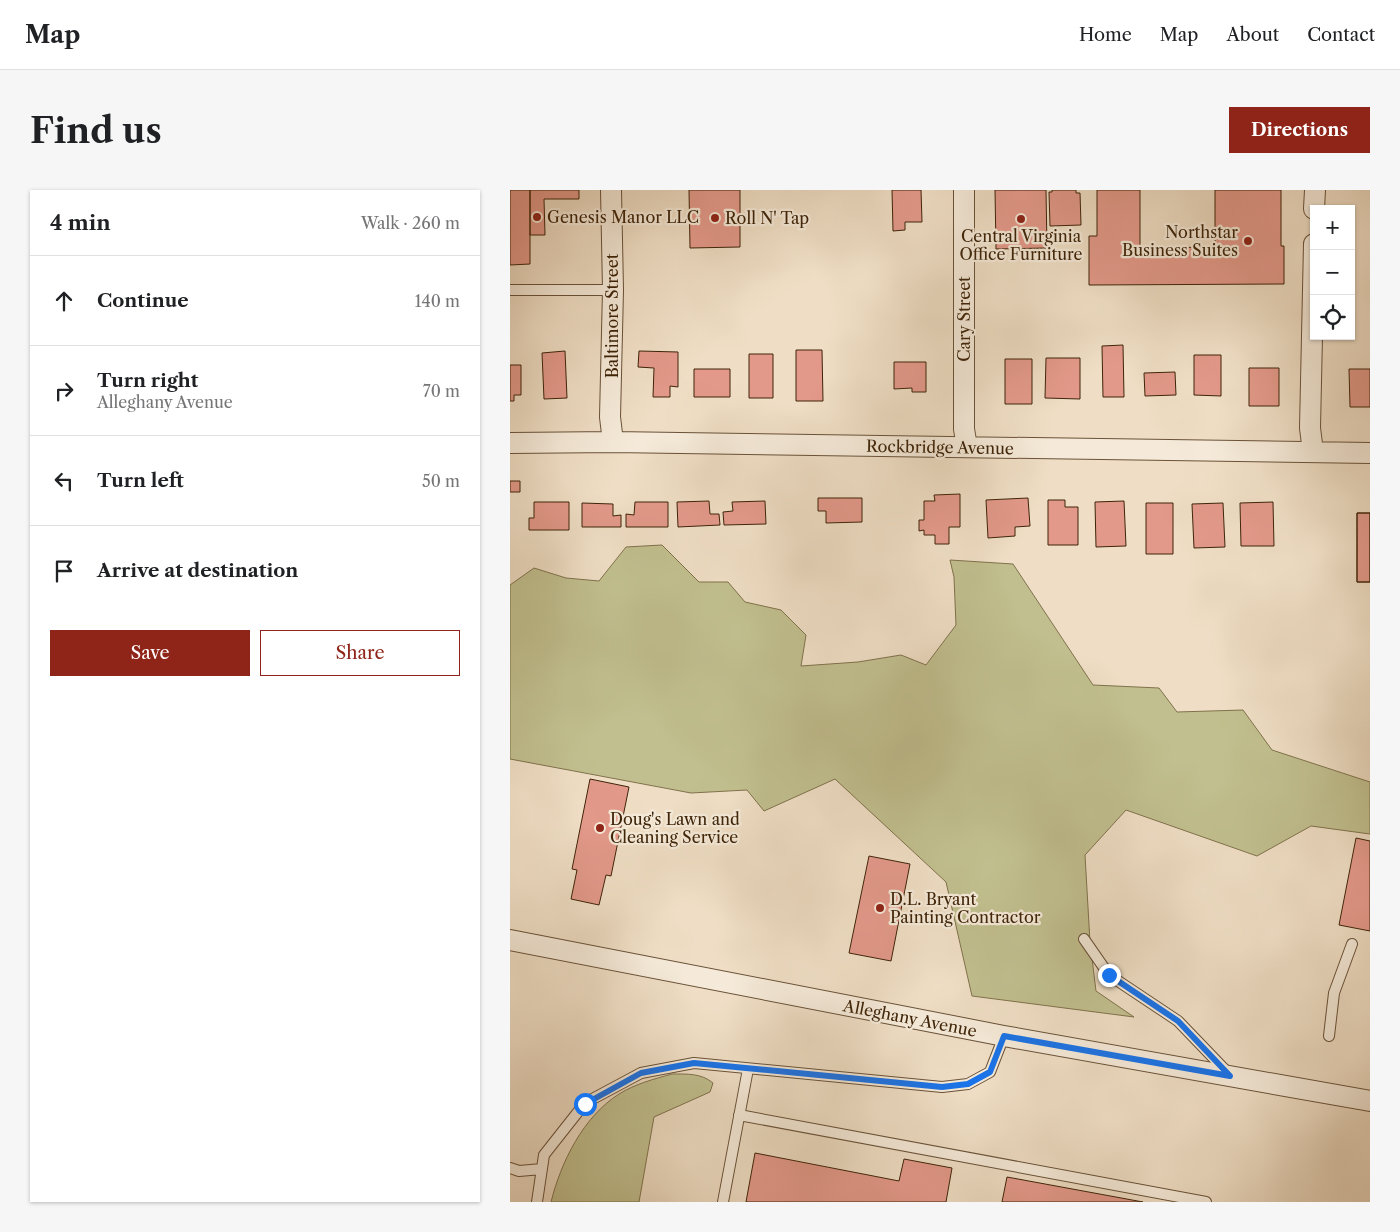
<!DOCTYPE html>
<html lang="en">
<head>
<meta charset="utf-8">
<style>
  :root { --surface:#fff; --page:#f6f6f6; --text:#202124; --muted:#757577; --line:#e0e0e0; --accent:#8f2418 }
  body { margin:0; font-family:"Libre Caslon Text",serif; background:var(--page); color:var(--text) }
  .controls { position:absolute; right:15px; top:15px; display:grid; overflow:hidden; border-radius:0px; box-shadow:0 1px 4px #0004 }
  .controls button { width:45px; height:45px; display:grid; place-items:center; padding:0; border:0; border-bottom:1px solid var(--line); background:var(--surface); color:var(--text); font:25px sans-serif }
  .stop { position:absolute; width:15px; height:15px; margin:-11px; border:4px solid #1a73e8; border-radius:50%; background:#fff }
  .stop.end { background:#1a73e8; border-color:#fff; box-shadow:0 1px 5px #0008 }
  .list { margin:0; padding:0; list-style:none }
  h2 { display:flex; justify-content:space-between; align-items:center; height:65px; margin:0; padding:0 20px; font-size:21px }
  h2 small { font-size:16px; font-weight:400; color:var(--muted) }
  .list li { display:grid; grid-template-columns:32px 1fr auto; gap:15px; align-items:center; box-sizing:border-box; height:90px; padding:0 20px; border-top:1px solid var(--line) }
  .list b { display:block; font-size:19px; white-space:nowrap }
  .list p { margin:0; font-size:16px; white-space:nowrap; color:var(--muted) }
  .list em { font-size:16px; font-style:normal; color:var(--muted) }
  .actions { display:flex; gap:10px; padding:15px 20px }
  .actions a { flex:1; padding:11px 0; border:1px solid var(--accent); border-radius:0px; text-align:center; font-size:18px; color:var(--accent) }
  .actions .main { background:var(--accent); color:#fff }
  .icon { flex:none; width:28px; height:28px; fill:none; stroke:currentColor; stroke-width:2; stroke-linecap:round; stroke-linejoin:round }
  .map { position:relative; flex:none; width:860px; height:1012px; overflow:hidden; border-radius:0px }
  header { display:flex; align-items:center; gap:30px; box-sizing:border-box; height:70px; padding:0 25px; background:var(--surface); border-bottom:1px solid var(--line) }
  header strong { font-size:24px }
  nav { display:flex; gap:28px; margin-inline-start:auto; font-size:18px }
  .intro { display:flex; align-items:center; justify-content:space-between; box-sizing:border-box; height:120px; padding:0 30px }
  h1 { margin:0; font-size:35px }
  .button { padding:12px 22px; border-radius:0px; background:var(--accent); color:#fff; font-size:18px; font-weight:700 }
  main { display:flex; gap:30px; padding:0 30px }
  aside { flex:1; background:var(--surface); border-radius:0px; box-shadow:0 1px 4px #0004 }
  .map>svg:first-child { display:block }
  .green { fill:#c1bf8f; stroke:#80724c }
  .building { fill:#e3998a; stroke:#3e2409 }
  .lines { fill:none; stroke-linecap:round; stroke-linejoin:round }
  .lane-casing { stroke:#6a5238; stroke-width:12 }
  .street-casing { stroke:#6a5238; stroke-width:22 }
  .lane { stroke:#f5ead9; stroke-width:10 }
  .street { stroke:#f5ead9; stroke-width:20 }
  .route { stroke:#1a73e8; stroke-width:6 }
  .poi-dot { fill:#8f2418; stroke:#f5ead9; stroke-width:2 }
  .labels { text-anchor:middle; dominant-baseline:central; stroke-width:4.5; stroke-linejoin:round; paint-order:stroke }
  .poi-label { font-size:16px; fill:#3e2409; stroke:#f5ead9; text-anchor:start }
  .street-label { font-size:16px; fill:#3e2409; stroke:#f5ead9 }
</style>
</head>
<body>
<header>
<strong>Map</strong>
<nav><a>Home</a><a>Map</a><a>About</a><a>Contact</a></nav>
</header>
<div class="intro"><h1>Find us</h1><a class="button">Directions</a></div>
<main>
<aside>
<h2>4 min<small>Walk · 260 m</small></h2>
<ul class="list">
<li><svg class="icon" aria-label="ahead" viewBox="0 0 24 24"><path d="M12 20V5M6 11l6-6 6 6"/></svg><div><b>Continue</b></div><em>140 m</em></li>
<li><svg class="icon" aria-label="right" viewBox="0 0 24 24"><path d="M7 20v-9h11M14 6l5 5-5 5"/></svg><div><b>Turn right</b><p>Alleghany Avenue</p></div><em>70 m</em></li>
<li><svg class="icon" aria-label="left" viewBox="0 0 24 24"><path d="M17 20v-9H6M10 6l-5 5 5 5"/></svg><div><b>Turn left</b></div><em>50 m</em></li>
<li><svg class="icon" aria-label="arrive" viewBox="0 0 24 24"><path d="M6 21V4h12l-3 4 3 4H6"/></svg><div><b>Arrive at destination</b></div></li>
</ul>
<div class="actions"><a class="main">Save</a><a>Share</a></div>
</aside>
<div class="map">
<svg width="860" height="1012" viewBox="0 0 860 1012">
  <rect width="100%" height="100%" fill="#efdec5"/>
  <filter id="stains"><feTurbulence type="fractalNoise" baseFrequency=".004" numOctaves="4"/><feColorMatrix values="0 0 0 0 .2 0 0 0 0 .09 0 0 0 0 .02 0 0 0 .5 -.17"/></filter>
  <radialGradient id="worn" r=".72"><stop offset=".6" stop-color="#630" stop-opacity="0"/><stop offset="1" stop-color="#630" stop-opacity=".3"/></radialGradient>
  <path class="green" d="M152,355L189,392H218L235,412L271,420L296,445L291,476L348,472L391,465L416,475L446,435L444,387L440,370L503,374L583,495L649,498L667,522L733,520L762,560L860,592V644L801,636L747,666L616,620L575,665L580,752L586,801L624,827L462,806L436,692L325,589L254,621L237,600L181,603L0,569V395L24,378L56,388L89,391L116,357Z
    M162,884C177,884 191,883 203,893L200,902L144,927L129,1012H41C51,972 73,927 109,904C125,894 144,889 162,884Z"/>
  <path class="building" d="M0,0H20V74L0,75Z
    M20,0H69V9H34L35,45H20Z
    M179,0H230V57L180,58Z
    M382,0H411L412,32H395V40L383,41Z
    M485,0H536L537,58L486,59Z
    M542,0H566V3H570L571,35L540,36L539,2H542Z
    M587,0H630V58L705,57V0H771V56H774V94L579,95V46H587Z
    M613,155L614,207H593L592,156Z
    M286,160H312L313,211H286Z
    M55,161L57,208L34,209L32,163Z
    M129,161L168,162V197L160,196V207H143L144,178L128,177Z
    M239,164H263V208H239Z
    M684,165H711V206L684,205Z
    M536,168H570V209L535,208Z
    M495,169H522V214H495Z
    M384,172H416V202H402V198L384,199Z
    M0,175H11V205H4V211H0Z
    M739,178H769V216H739Z
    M184,179H220V207H184Z
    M839,179H860V217H840Z
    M665,182L666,205L635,206L634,183Z
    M0,291H10V302H0Z
    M450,304V337H439V354H425V345H414V340L409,341V330H414V311H425L424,305Z
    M308,308H352V332L316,333V321H308Z
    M518,308L520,336L505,337V346L478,348L476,310Z
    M538,310H555V317H568V355H538Z
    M199,311L200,324H209L210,335L168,337L167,312Z
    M255,311L256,334L214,335L213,322L223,321L222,312Z
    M614,311L616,356L586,357L585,312Z
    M24,312H59V340H19V328H24Z
    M125,312H158V337H116V324L124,325Z
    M763,312L764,356H731L730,313Z
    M72,313L103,314V326L111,325V337H72Z
    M636,313H663V364H636Z
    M713,313L715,357L684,358L682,314Z
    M847,323H860V392H847Z
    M847,323H860V392H847Z
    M80,589L119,597L101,686L96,685L89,715L61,709L67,680L62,679Z
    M846,648L860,651V741L829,735Z
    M359,666L400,674L381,771L339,763Z
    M245,963L389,991L394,969L442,978L436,1012H236Z
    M497,987L633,1012H492Z"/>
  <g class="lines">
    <defs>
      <path id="lane" d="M0,100H103
        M574,749L599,785L668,831L718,883
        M819,846L824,803L842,754
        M229,925L696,1012
        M0,978L9,981L32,979
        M27,1012L34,965L75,913L131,883L184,873L432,897L458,894L480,882L494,846
        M213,1012L238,879"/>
      <path id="street" d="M101,0L103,100L100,227L103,252
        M454,0V239L457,257
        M804,19L805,0
        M0,253L103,252L860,263
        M803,262L800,238L804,54
        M0,750L494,846L860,911"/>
    </defs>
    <use href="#lane" class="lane-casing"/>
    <use href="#street" class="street-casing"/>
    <use href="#lane" class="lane"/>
    <use href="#street" class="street"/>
  </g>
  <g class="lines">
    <path class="route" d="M75,914L131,883L184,873L432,897L458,894L480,882L494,846L720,886L668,831L599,785"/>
  </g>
  <g class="poi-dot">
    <circle cx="27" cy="27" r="5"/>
    <circle cx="205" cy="28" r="5"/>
    <circle cx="511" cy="29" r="5"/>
    <circle cx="738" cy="51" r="5"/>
    <circle cx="90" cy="638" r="5"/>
    <circle cx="370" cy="718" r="5"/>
  </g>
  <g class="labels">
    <g class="poi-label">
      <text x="37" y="27">Genesis Manor LLC</text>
      <text x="215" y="28">Roll N' Tap</text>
      <text x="728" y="42" text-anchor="end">Northstar<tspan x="728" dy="18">Business Suites</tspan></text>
      <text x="511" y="46" text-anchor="middle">Central Virginia<tspan x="511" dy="18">Office Furniture</tspan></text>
      <text x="100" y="629">Doug's Lawn and<tspan x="100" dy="18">Cleaning Service</tspan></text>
      <text x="380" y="709">D.L. Bryant<tspan x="380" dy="18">Painting Contractor</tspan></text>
    </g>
    <g class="street-label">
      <text transform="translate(102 126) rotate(-90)">Baltimore Street</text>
      <text transform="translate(454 129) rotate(-90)">Cary Street</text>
      <text transform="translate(430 257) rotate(1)">Rockbridge Avenue</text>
      <text transform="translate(400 828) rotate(11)">Alleghany Avenue</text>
    </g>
  </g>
  <rect width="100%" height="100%" filter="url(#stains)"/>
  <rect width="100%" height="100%" fill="url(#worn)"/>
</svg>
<div class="controls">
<button>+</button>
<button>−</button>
<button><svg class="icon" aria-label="locate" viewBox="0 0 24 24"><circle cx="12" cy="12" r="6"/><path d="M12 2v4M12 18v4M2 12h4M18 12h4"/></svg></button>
</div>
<div class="stop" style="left:75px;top:914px"></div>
<div class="stop end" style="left:599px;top:785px"></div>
</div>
</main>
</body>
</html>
